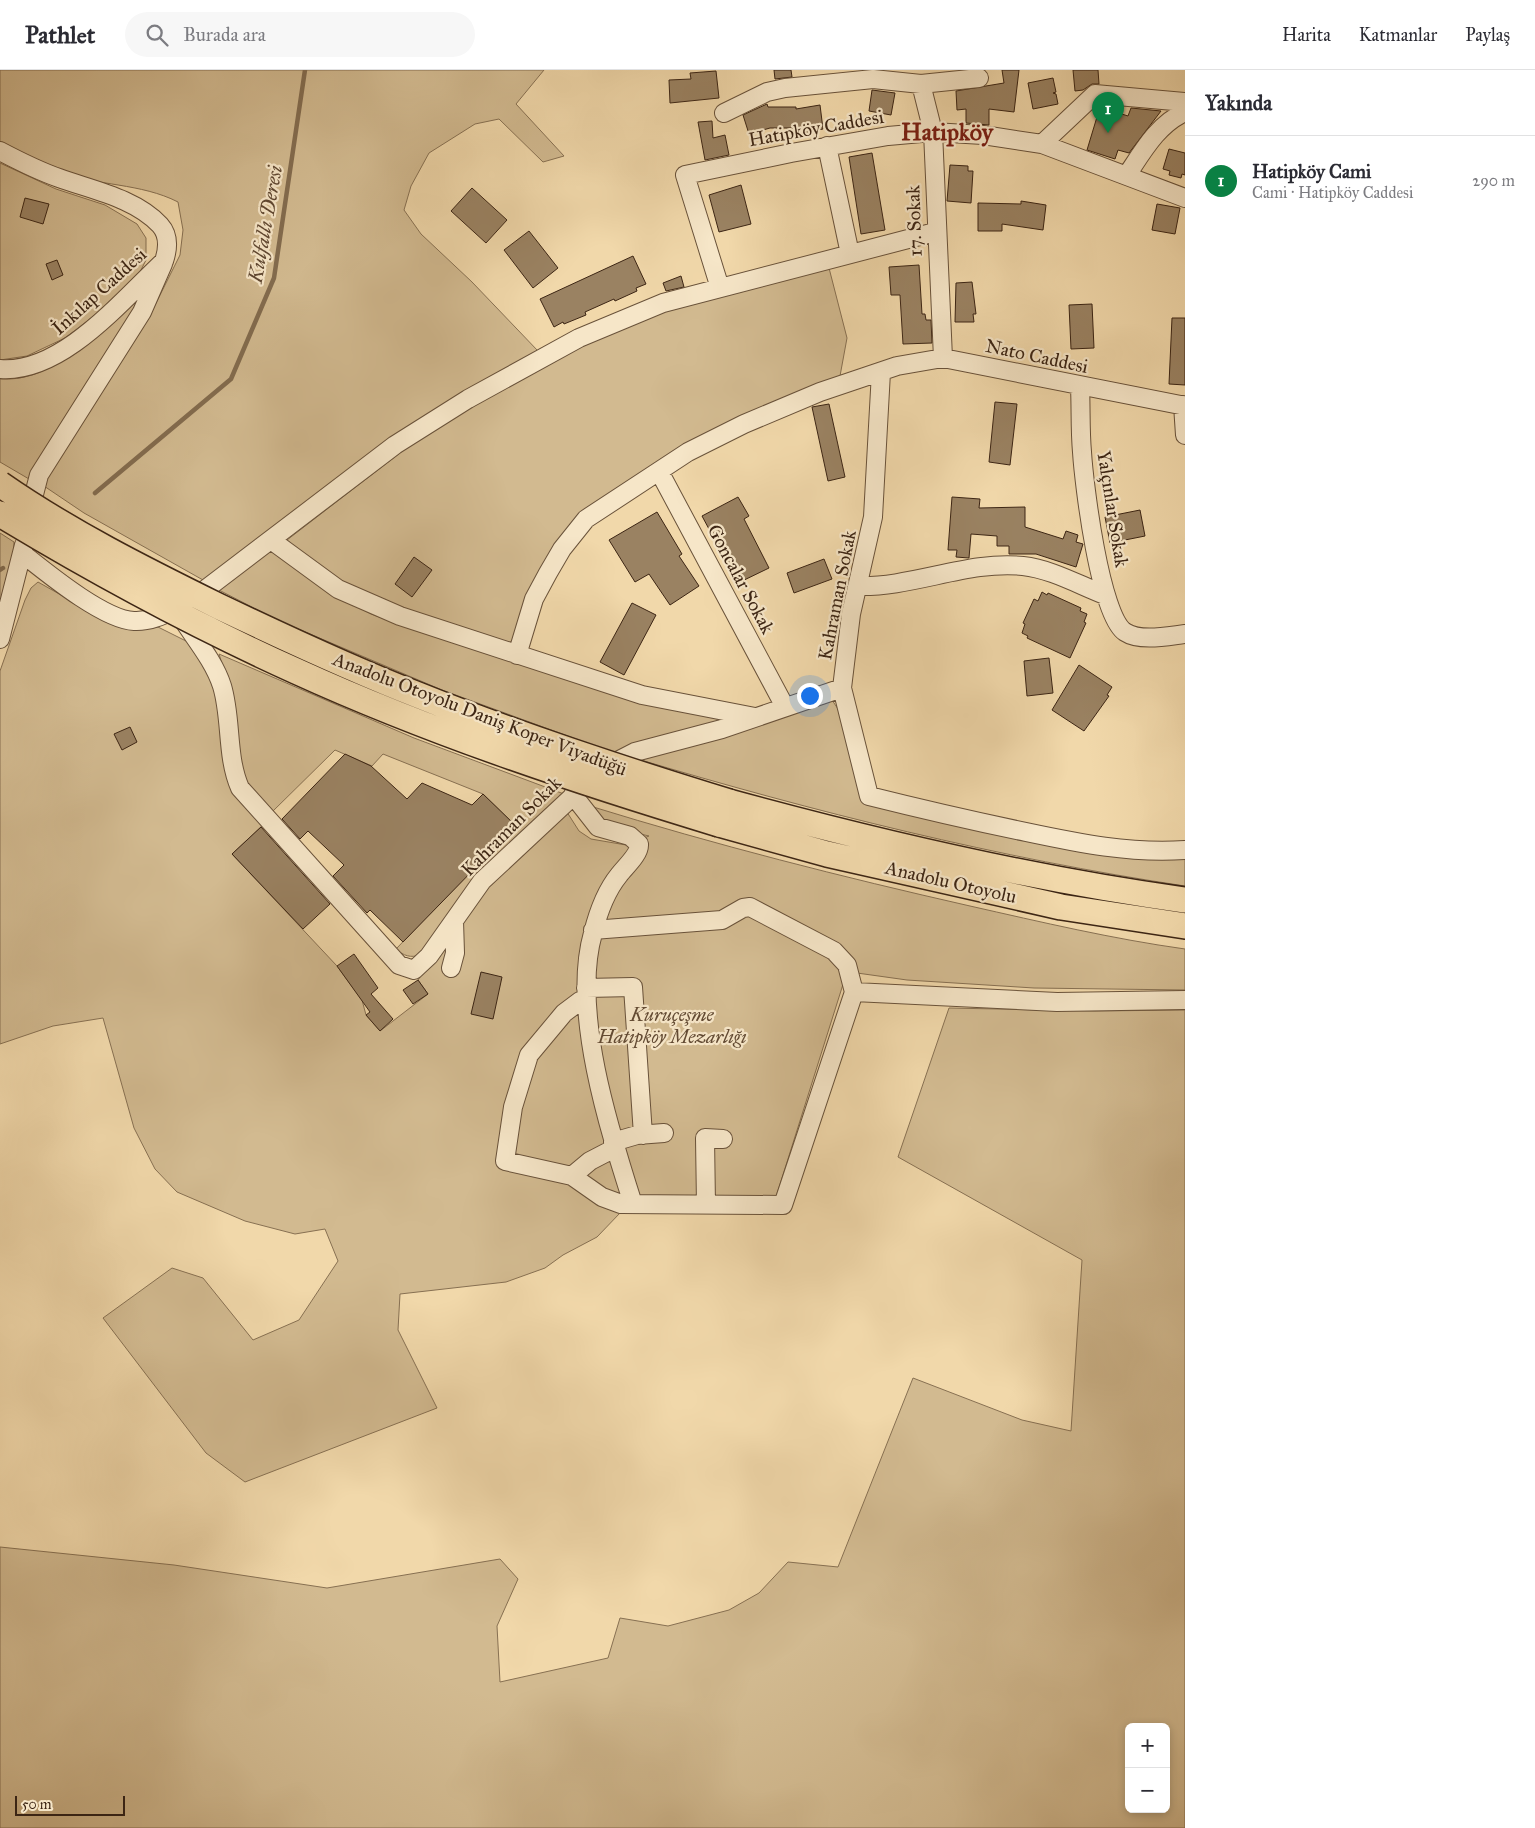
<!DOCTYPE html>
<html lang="tr">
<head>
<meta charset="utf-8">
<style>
  :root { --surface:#fff; --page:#f7f7f7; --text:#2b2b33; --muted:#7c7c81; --line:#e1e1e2; --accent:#0b8043 }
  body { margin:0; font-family:"IM FELL Great Primer",serif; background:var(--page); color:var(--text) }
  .controls { position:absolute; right:15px; bottom:15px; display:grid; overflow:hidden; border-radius:8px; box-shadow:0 2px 8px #0003 }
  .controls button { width:45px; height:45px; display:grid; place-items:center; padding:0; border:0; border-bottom:1px solid var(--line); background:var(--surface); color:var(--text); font:25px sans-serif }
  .scale { position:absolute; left:15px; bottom:12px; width:110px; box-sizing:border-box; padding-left:5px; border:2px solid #3c2514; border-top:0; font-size:14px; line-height:18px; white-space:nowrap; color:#3c2514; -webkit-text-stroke:4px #f6e6c8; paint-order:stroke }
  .you { position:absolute; left:809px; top:625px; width:18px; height:18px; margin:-12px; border:4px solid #fff; border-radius:50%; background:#1a73e8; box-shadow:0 0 0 8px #1a73e833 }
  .badge { display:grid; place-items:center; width:32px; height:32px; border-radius:50%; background:var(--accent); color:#fff; font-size:16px; font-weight:700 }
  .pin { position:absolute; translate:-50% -41px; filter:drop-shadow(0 1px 2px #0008) }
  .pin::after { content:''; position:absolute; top:26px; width:18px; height:15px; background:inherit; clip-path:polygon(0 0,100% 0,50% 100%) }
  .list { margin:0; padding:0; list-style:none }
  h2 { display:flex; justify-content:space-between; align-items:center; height:65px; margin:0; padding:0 20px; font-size:21px }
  h2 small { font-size:16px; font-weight:400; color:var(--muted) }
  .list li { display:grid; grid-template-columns:32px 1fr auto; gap:15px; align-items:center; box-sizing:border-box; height:90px; padding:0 20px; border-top:1px solid var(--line) }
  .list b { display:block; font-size:19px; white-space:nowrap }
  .list p { margin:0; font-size:16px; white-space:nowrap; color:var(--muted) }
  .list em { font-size:16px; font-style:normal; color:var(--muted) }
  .icon { flex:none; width:28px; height:28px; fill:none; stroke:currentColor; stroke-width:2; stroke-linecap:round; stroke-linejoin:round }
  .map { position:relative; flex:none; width:1185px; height:1758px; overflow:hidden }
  header { display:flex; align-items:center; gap:30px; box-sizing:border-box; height:70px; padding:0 25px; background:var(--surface); border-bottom:1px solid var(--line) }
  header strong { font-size:24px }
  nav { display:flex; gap:28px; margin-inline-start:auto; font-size:18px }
  .search { width:350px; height:45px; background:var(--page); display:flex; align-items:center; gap:12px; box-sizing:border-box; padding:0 18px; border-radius:28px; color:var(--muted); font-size:19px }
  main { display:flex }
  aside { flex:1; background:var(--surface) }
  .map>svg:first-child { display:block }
  .green { fill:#d2ba90; stroke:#877052; fill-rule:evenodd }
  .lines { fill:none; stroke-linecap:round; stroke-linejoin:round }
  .stream { stroke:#836c4f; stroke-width:4.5 }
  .building { fill:#9a8262; stroke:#3c2514 }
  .minor-casing { stroke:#69523a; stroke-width:20 }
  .highway-casing { stroke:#3c2514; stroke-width:28 }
  .minor { stroke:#f6e6c8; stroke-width:18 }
  .highway { stroke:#f1d8aa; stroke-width:25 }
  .highway-bridge-casing { stroke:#3c2514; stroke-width:28; stroke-linecap:butt }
  .highway-bridge { stroke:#f1d8aa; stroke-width:25 }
  .labels { text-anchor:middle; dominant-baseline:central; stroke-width:4.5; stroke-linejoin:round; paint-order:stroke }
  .street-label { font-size:19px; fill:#3c2514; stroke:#f6e6c8 }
  .park-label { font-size:19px; font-style:italic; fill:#624a33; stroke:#f6e6c8 }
  .water-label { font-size:20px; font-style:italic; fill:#604832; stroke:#f6e6c8 }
  .district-label { font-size:24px; font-weight:bold; fill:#7a1f14; stroke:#f6e6c8 }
</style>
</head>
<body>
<header>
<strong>Pathlet</strong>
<div class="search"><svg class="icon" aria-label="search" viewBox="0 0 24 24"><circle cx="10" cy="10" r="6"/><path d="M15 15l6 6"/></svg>Burada ara</div>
<nav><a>Harita</a><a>Katmanlar</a><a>Paylaş</a></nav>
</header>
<main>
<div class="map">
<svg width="1185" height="1758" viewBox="0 0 1185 1758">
  <rect width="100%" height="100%" fill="#f1d8aa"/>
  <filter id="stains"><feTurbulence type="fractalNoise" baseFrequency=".004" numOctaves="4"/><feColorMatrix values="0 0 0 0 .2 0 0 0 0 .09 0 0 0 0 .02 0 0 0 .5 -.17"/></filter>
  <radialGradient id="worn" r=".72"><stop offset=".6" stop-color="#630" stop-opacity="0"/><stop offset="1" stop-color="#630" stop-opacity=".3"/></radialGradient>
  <path class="green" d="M0,0H544L516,34L564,86L543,92L499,49L475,54L429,83L411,116L404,140L421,164L472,212L538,281L359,393L203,510L84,443L41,414L147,251L180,185L183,160L178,132C141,113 97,116 59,102C39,94 19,83 0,73Z
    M0,93L56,119L105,135L137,154L146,168V190L138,206L95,245L65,268L27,286L0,290Z
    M829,198L847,268L840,306L600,432L514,575C463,559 410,545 362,522C335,509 310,489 287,470L431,359L509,314L599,267L668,238Z
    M137,232L139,237L29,409L0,392V309C45,312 80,278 112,251C120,245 127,236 137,232Z
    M0,463L14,472L13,513L0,560Z
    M269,479L339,527L371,544L412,559L637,631L727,651L614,683L442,620L277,550L217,519Z
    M38,512L77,534L145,559L158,557L190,573L208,598L219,625L230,710L264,754L232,784L337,896L362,930L366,945L380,961L428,924L418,910L490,808L565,739L579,761L591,769L626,775L649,766L615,758L602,752L590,736C716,775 842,807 970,836C1041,852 1113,869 1185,879V920L1034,918L907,910L857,903L845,908L776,1127L623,1126L572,1110L605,1138L620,1143L597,1167L563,1185L545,1198L506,1212L400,1224L398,1260L437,1338L245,1412L206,1383L103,1248L172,1198L203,1208L253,1270L299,1250L338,1191L325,1159L295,1164L245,1151L177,1122L155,1099L134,1058L103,948L53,956L0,974V601L25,530L31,518Z
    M219,584L414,668L564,724L421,885C410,888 404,886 396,879L515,755L483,724L383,684L372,696L335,680L271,743L248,716L241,700L229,617Z
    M830,627L838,639L855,701L868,733L1098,784L1128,788L1185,786V816C998,788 815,742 634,688Z
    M949,938L1095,941L1185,940V1758H0V1477L174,1495L327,1518L500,1489L518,1509L497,1556L500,1612L608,1588L620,1548L668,1556L729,1540L759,1523L788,1492L838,1497L913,1308L1022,1350L1071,1361L1082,1190L898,1087ZM1129,1657H1166V1739H1129Z"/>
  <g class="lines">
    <path class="stream" d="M95,423L231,309L274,208L305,0
      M0,500L3,498"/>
  </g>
  <path class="building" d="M774,0H791L792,7L775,9Z
    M1002,0H1019L1014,42L989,39V55L966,53V39L957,40L956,21L1004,13Z
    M1073,0H1098L1099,14H1092L1083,20L1075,21Z
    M716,1L719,28L670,33L669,10L691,9L690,3Z
    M1053,8L1056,22L1053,23L1056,24L1058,34L1033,39L1028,13Z
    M872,20L895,23L891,45L869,41Z
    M767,34L768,37H796V39L820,35L823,59L802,63L801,58H770L749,64L743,45Z
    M1100,37L1128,46L1131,38L1161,41L1129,83L1118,80L1115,89L1087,80Z
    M712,51L713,68L725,65L729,85L705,90L698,52Z
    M1169,79L1185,83V105L1182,104L1181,108L1169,105L1170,101L1163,99Z
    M872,83L885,160L861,164L849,87Z
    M950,95L968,96V101H973L971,133L947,131Z
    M741,115L751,154L719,162L709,125Z
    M472,118L507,150L486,173L451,141Z
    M25,128L49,134L43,154L20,147Z
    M1021,131L1046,135L1043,160L1002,154V161H978V133L1021,134Z
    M1157,134L1180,138L1175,164L1152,160Z
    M529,161L558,198L533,218L504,180Z
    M633,186L646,214L636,218L637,221L615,231L614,229L585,242L586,245L564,254L563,252L554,257L540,229Z
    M57,190L63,205L52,210L46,194Z
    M919,195L922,244H925L926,250H931L932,273L903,274L900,225H891L889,197Z
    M681,206L684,217L666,221L663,213Z
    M972,212L976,244H973L974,252H955L956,213Z
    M1092,234L1094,278L1071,279L1069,235Z
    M1172,248H1185V315L1169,314Z
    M995,332L1017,334L1010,395L989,392Z
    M829,334L845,407L828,411L812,337Z
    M738,427L749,446L744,449L769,498L738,513L702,446Z
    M952,427L980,429L979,438L1025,437V457L1063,469L1066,461L1078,465L1076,472L1083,474L1076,497L1036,484H1009V476H997V466L971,464L969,488L956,487L957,480H948Z
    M1140,440L1145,466L1110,473L1105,447Z
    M657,442L682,484L679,486L699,516L670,535L649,504L635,512L609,470Z
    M414,487L432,500L412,527L395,514Z
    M824,489L832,509L794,523L787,503Z
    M1042,522L1047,525L1048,523L1081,538L1080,541L1087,544L1084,552L1086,553L1070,588L1027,568L1028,566L1022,563L1025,554L1023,553L1034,529L1038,531Z
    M632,533L656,545L624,605L600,592Z
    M1049,588L1053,623L1027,626L1024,591Z
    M1079,595L1112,617L1107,625L1109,626L1084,661L1052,640Z
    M130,657L137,672L122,680L114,664Z
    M345,684L371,696L407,729L422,713L472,735L483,724L516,756L403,872L370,840L367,843L333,806L344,795L308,761L300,769L282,749Z
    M261,757L330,834L303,859L232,784Z
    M354,884L378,918L371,924L393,949L380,961L366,945L370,942L337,896Z
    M481,902L502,907L493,949L471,944Z
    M418,910L428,924L413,934L403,920Z"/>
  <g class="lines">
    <defs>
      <path id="minor" d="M921,14L933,62L943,288
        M724,43L767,22L785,18L873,9L921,14L979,8
        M1042,74L1095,24L1185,32
        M827,76L850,184
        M0,81C19,91 39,101 59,108C92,120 135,128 160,155C169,165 168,179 164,191C122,230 62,304 0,299
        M1127,105C1143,81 1158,54 1185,42
        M720,218L685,105L791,83L888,66L933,62L983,65L1042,74L1185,128
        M1080,317C1081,338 1080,360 1082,382C1084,414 1100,546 1125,562C1140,572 1168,566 1185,564
        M1183,335L1185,365
        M659,401L785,637
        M29,444L39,405L142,242L163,194
        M271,470L338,519L400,546L642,625L755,647
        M23,484C47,503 104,550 134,551C153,552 169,542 185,535L395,375L468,329L579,268L663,233L935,162
        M857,516C912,518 969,490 1023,496C1051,499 1079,515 1105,525
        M181,547C195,569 214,591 222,616C232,649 226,686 240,718L399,895L414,900L429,886L482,811L602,699L635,682L722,659L842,618L851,544L873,447L881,302
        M0,569L24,475
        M517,585L534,529L548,503L562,479L586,449L688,382L744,354L820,322L897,296L943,288L1185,336
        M842,618L869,726C921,739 973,751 1026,762C1078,773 1131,784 1185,780
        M573,725L598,757L630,766L639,774C640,784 625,797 619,805C606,821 598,843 593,863C571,940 609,1059 633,1134
        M451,898L455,883L454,851
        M586,918L633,917L643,1065
        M854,922L1057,932L1185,930
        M586,929L580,931L564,943L529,985L513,1037L505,1091L572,1106L602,1127L621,1134L783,1135L854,922L847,895L834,881L750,837L743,838L722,850L593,860
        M613,1072L637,1065L664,1063
        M572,1106L590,1091L615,1078
        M706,1135L705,1068L723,1069"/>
      <path id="highway" d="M729,732C879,773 1031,809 1185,830
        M719,754L827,784L1061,837L1185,856"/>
    </defs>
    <use href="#minor" class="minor-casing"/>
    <use href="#highway" class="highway-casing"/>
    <use href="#minor" class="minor"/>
    <use href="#highway" class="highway"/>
    <defs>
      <path id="highway-bridge" d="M0,414C69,462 145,500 220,537C285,568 351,599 418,625C520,666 625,700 729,732
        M0,444C96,502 194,555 296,601C432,663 577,711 719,754"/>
    </defs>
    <use href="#highway-bridge" class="highway-bridge-casing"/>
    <use href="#highway-bridge" class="highway-bridge"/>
  </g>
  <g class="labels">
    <g class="street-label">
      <text transform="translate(816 58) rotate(-10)">Hatipköy Caddesi</text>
      <text transform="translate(914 151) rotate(-92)">17. Sokak</text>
      <text transform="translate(99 221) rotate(-42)">İnkılap Caddesi</text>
      <text transform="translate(1037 286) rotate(12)">Nato Caddesi</text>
      <text transform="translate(1113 439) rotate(81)">Yalçınlar Sokak</text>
      <text transform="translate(741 509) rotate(62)">Goncalar Sokak</text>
      <text transform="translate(837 525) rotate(-79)">Kahraman Sokak</text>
      <text transform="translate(480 644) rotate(21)">Anadolu Otoyolu Daniş Koper Viyadüğü</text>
      <text transform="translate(511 756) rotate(-45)">Kahraman Sokak</text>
      <text transform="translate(951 812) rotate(13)">Anadolu Otoyolu</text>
    </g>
    <g class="park-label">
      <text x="672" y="944">Kuruçeşme<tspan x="672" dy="22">Hatipköy Mezarlığı</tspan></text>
    </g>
    <g class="water-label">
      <text transform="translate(265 154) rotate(-80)">Kulfallı Deresi</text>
    </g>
    <g class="district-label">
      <text x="947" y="62">Hatipköy</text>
    </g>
  </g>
  <rect width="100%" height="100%" filter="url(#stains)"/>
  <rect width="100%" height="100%" fill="url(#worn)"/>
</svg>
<div class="controls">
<button>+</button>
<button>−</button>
</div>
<div class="scale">50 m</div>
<div class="you"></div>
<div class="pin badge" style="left:1108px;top:63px">1</div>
</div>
<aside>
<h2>Yakında<small></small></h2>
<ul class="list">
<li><span class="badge">1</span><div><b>Hatipköy Cami</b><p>Cami · Hatipköy Caddesi</p></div><em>290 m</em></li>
</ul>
</aside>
</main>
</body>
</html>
